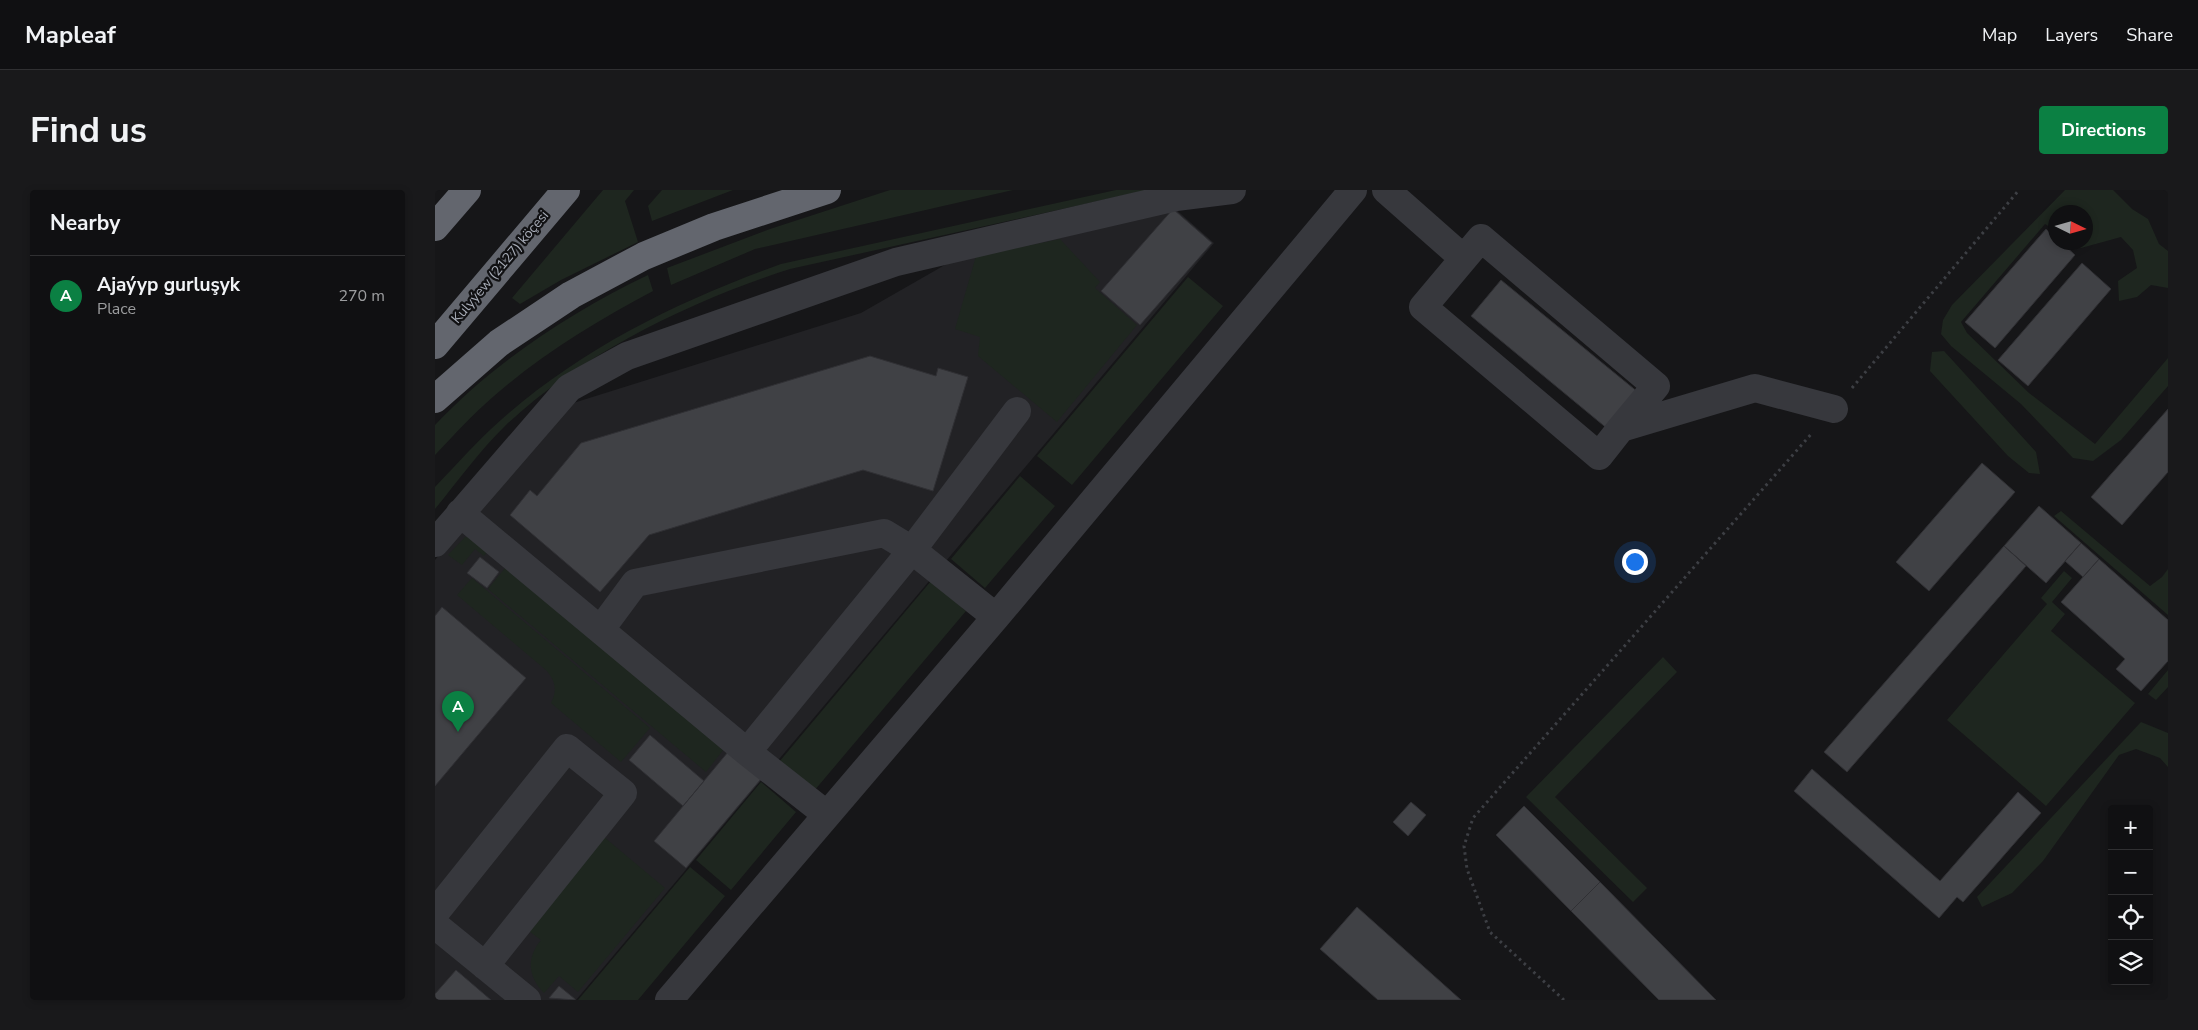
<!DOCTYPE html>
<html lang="en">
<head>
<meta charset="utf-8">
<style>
  :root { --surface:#101012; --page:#19191b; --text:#f1f3f6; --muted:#9c9d9f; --line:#303032; --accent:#0b8043 }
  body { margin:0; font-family:"Nunito Sans",sans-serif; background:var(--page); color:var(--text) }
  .controls { position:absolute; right:15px; bottom:15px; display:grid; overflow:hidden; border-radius:5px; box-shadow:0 2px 8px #0003 }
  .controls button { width:45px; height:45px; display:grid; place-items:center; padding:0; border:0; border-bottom:1px solid var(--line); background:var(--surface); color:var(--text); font:25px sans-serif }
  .compass { position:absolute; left:1613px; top:15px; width:45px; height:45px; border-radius:50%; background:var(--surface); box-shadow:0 2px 8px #0003; rotate:95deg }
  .you { position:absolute; left:1199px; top:371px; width:18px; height:18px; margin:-12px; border:4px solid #fff; border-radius:50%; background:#1a73e8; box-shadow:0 0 0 8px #1a73e833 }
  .badge { display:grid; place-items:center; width:32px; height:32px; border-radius:50%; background:var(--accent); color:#fff; font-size:16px; font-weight:700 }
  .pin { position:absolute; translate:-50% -41px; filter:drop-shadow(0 1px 2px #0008) }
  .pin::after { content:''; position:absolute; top:26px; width:18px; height:15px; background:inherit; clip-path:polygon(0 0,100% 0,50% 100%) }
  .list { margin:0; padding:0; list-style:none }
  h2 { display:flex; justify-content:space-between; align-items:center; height:65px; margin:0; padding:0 20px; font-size:21px }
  h2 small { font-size:16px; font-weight:400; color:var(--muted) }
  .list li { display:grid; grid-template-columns:32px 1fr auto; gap:15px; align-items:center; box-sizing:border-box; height:80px; padding:0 20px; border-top:1px solid var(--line) }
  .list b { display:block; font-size:19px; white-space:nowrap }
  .list p { margin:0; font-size:16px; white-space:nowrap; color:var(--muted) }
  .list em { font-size:16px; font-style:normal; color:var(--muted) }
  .icon { flex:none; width:28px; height:28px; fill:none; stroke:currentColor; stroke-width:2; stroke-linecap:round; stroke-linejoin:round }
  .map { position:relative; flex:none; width:1733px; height:810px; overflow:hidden; border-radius:5px }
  header { display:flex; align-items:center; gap:30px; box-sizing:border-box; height:70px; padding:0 25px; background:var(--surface); border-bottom:1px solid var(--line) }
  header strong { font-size:24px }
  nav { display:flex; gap:28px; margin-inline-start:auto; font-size:18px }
  .intro { display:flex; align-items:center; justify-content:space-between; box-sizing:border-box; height:120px; padding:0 30px }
  h1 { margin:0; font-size:35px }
  .button { padding:12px 22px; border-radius:5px; background:var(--accent); color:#fff; font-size:18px; font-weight:700 }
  main { display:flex; gap:30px; padding:0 30px }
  aside { flex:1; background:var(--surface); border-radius:5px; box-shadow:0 2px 8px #0003 }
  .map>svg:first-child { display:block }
  .built { fill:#222225 }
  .green { fill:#1e261f }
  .building { fill:#404145; stroke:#303034 }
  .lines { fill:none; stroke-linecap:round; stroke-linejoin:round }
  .path { stroke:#3d3f44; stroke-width:3; stroke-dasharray:2.5 4; stroke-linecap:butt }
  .minor { stroke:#37383d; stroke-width:28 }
  .highway { stroke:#63666e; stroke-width:28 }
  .labels { text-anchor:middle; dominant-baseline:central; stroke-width:4.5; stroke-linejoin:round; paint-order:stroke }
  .street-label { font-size:14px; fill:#a8adb8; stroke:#111113 }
</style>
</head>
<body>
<header>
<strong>Mapleaf</strong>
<nav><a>Map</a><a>Layers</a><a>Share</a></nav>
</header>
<div class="intro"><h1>Find us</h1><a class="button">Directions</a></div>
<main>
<aside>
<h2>Nearby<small></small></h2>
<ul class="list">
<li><span class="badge">A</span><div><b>Ajaýyp gurluşyk</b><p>Place</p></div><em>270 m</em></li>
</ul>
</aside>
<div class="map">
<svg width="1733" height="810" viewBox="0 0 1733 810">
  <rect width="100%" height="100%" fill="#161618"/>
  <path class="built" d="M738,17L779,53L141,810H0V370L132,215L426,123L536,60Z"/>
  <path class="green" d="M168,0H199L190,11L203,52L126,90L85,114L77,108Z
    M227,0H298L217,31L213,16Z
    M455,0H578L320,59L236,95L232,78L335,39Z
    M681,0H713L355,79C255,111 148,163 71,235C45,260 23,291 0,319V297C22,274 43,250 67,229C147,158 245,110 346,74Z
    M1630,0H1678L1697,19L1713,29L1724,54L1733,61V98L1716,95L1702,107L1684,111L1683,91L1702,78L1698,60L1686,47L1646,58L1638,53L1650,52V22H1620V40L1610,34L1526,132L1532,143L1594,203L1660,254L1733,168V196L1686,250L1658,271L1638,268L1586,214L1516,156L1506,144L1508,130L1517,115Z
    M625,49L665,92L660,98L702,135L622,232L543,166L545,147L520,139L541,66Z
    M213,85L218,101C162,131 107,164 59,206C38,224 19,245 0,265V235C60,172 134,123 213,85Z
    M753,87L788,116L637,295L602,266Z
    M1509,161L1601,262L1605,284L1594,283L1573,266L1495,181L1497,162Z
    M585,286L620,316L550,398L516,369Z
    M1626,321L1715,396L1727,387L1733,379V425L1619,326Z
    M30,347H38L55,359L49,366L40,359L27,375L13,365Z
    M70,378L289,559L271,582L53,399Z
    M1629,381L1637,388L1617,412L1630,424L1616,441L1700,513L1611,616L1512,530L1612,414L1606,408Z
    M37,388L215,538L186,572L116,513C122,501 121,492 112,481L22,405Z
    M496,391L531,421L379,601L344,572Z
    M1228,467L1242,482L1120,607L1212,698L1198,712L1091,607Z
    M1733,480V497L1721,510L1713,504Z
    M1706,532L1733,543V577L1725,568L1701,559L1684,565L1608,671L1577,703L1547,717L1542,707Z
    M326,592L361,622L296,700L261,670Z
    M169,647L230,698L143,802L124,786L109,803C93,787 91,768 106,750L91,739Z
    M255,677L290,706L203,810H143Z"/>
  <path class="building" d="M738,19L777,53L705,135L666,101Z
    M1611,39L1620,48V52H1626L1640,65L1560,158L1530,132Z
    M1647,73L1676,99L1593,196L1563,170Z
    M1066,90L1204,203L1174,240L1036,126Z
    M435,166L501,186L503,178L533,187L498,301L428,280L214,345L165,402L75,325L95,300L102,306L146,253Z
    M1733,219V282L1687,335L1656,307Z
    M1547,273L1580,302L1494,401L1461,372Z
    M1604,316L1646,353L1611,393L1569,356Z
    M1646,353L1664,369L1648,387L1630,371Z
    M1569,356L1591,376L1412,582L1389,562Z
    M45,367L64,382L52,398L32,383Z
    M1664,369L1733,430V471L1706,501L1681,479L1690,469L1626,412Z
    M7,417L91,488L0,596V426Z
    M215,545L269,591L248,616L194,570Z
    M293,562L326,589L251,678L219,651Z
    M1377,579L1505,691L1583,602L1606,623L1528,712L1522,707L1504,728L1359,601Z
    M976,612L991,625L973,646L958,632Z
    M1089,616L1165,692L1136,721L1061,645Z
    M1165,692L1281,810H1224L1136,721Z
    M922,717L1026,810H943L885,759Z
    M21,780L56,810H0V804Z
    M124,796L140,809V810L114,808Z"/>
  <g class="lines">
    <path class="path" d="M1417,198L1584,0
      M1129,810L1055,742L1032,679L1029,656L1038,628L1378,242"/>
    <path class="minor" d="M951,0L1028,68
      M1186,238L1221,196L1046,48L988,117L1164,266L1186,238L1320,198L1399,219
      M25,323L312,562L391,624
      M0,353L134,198L192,166L461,72L741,7L797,0
      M166,439L200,393L449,343L477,360L561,427
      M312,562L477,360L582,221
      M0,723L132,558L188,603L50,776
      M0,735L92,810
      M234,810L561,427L918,0"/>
    <path class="highway" d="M0,37L32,0
      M0,155L131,0
      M0,209L64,153L136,105L209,66L279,37L392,0"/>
  </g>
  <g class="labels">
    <g class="street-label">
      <text transform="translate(65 77) rotate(-50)">Kulyýew (2127) köçesi</text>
    </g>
  </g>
</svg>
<div class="controls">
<button>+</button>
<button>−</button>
<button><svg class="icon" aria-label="locate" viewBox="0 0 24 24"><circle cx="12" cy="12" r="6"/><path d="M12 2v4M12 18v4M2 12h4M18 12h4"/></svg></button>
<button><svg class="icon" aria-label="layers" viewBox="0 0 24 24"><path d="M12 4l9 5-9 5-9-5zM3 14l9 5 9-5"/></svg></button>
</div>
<svg class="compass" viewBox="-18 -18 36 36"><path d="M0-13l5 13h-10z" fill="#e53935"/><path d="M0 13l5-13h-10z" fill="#9c9d9f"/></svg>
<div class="you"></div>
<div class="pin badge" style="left:23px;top:542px">A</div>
</div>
</main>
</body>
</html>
